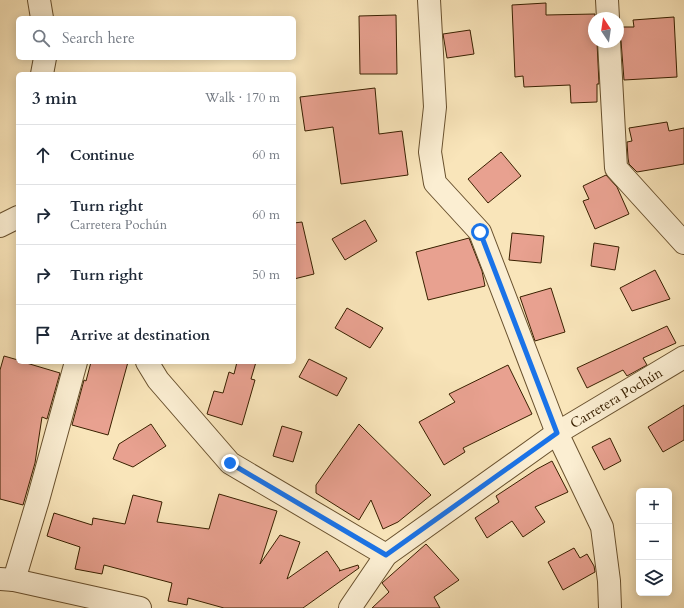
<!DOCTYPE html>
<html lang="en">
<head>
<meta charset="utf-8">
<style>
  :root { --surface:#fff; --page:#f2f2f3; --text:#1f2937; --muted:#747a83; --line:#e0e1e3 }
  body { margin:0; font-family:Cardo,serif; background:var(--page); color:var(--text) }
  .controls { position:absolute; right:12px; bottom:12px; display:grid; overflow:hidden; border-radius:6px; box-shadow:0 2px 10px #0003 }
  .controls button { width:36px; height:36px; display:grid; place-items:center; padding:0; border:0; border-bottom:1px solid var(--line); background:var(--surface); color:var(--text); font:20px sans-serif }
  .compass { position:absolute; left:588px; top:12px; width:36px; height:36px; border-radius:50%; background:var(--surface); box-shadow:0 2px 10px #0003; rotate:347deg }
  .stop { position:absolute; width:12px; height:12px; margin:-9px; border:3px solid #1a73e8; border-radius:50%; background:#fff }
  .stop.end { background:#1a73e8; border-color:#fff; box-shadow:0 1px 4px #0008 }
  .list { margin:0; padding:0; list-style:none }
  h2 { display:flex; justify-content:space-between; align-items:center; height:52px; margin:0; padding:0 16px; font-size:17px }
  h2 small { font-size:13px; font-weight:400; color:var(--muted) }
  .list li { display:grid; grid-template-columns:26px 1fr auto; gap:12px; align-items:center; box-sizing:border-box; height:60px; padding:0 16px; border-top:1px solid var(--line) }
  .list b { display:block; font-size:15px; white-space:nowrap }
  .list p { margin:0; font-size:13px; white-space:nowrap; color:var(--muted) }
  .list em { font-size:13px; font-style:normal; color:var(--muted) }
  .icon { flex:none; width:22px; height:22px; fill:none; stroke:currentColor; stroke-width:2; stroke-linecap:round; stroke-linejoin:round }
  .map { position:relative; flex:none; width:684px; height:608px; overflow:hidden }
  .search { position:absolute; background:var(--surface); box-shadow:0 2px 10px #0003; left:16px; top:16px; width:280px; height:44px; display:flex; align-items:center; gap:10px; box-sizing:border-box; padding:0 14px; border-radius:6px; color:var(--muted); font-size:15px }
  .panel { position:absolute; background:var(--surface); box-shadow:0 2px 10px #0003; left:16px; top:72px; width:280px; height:292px; border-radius:6px }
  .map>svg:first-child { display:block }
  .building { fill:#e8a190; stroke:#392000 }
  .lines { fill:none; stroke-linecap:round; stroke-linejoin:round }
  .minor-casing { stroke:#69512e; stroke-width:24 }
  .minor { stroke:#fbeed2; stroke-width:22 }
  .route { stroke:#1a73e8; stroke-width:5 }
  .labels { text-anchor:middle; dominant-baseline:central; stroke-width:3.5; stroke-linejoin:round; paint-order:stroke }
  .street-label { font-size:14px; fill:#392000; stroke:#fbeed2 }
</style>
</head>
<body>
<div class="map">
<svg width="684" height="608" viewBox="0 0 684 608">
  <rect width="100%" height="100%" fill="#f9e5ba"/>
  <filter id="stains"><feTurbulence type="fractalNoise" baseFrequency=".005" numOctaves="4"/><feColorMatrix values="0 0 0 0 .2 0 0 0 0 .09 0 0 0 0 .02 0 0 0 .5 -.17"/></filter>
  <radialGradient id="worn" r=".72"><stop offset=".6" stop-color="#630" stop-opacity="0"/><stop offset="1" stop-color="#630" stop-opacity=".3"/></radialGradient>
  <path class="building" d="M546,3V15L595,14V18H594V42H597L599,84H597V102L571,103L570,85L524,87L523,76L515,77L512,5Z
    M396,15L397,74H360L359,16Z
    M674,17L677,77L624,80L621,41L618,34V27H634L633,20Z
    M470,30L474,54L447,58L443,34Z
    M375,88L379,134L402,131L408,175L341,184L333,127L305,131L300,97Z
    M667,122L669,131L684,128V164L637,172L629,164L628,158L627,142L632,141L629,128Z
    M501,152L521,176L488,203L468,179Z
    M606,175L617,187L629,214L595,229L583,201L589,199L583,186Z
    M365,220L377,241L345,260L332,239Z
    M302,222L314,274L294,279V223Z
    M512,233L544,236L541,263L509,260Z
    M469,238L482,271L485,286L428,300L416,252Z
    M594,243L619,247L615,270L591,266Z
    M655,270L670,299L632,311L620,288Z
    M551,288L565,332L535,341L520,297Z
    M347,308L383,328L370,348L335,328Z
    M667,326L676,343L643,358L647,365L627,376L623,370L587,388L577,368Z
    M4,356L18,360V362H23L60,373L47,419L42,417L35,463L23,505L0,499V370Z
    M309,359L347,378L337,396L299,377Z
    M91,362H128L108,435L72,425L84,380L86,381Z
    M237,362H256L251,379L255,380L242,425L207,414L214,391L223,393L229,372L234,374Z
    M508,365L532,414L463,448L465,452L444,465L419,422L455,402L449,394Z
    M684,405V440L663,452L648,427Z
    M151,424L166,446L133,467L113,459L119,444Z
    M359,424L431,495L398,522L383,529L371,500L359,520L316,493V485Z
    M282,426L302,432L293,462L273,456Z
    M610,438L621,461L604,470L592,447Z
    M552,461L568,492L535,507L545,522L523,537L512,521L487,538L475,518L499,502L496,496L537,469Z
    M219,494L277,511L260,564L280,535L300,542L287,579L327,551L340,570L339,571L358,565L359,568L303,608H224L188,598L187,605L168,601L172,583L104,565L102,574L75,569L80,547L47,536L54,513L92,525L93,518L125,524L133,495L162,502L157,522L209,529Z
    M426,544L459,580L434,597L440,608H372L389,592L382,583Z
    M574,548L580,558L587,554L594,566L595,572L563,590L548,562Z"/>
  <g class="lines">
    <defs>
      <g id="minor">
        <path d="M39,0L42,18"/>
        <path d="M429,0L435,107L430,152L435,183L480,232L557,433L602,527L609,581L610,608"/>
        <path d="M607,0L608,18"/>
        <path d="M609,42L616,168L684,243"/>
        <path d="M42,74L45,58"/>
        <path d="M0,226L18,217"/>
        <path d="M147,362L158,380L230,463L386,555"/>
        <path d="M0,579L14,580L140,608"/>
        <path d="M14,580L38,500L76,362"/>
        <path id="s1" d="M350,608L386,555L557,433L684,357"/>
      </g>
    </defs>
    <use href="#minor" class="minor-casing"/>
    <use href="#minor" class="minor"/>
  </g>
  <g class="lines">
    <path class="route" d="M230,463L386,555L557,433L480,232"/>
  </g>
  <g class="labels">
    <g class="street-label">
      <text stroke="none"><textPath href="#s1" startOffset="343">Carretera Pochún</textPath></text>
    </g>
  </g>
  <rect width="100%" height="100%" filter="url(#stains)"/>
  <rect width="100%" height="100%" fill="url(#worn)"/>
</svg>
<div class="controls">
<button>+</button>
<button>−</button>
<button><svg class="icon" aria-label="layers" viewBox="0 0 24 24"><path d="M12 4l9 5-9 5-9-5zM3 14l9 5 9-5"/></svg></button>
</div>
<svg class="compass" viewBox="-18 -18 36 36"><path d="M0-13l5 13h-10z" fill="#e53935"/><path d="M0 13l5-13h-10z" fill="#747a83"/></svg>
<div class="stop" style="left:480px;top:232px"></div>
<div class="stop end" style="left:230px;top:463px"></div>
<div class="search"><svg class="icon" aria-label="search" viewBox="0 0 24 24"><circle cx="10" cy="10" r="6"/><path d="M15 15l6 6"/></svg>Search here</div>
<section class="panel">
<h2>3 min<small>Walk · 170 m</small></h2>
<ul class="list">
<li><svg class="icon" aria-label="ahead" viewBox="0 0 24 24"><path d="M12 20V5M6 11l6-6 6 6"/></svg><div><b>Continue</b></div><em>60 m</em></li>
<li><svg class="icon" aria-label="right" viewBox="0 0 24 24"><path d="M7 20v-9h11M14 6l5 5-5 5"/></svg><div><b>Turn right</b><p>Carretera Pochún</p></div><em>60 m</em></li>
<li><svg class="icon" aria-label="right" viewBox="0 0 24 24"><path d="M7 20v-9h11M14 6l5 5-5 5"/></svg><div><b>Turn right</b></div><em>50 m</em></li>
<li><svg class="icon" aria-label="arrive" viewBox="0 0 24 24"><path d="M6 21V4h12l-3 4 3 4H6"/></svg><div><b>Arrive at destination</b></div></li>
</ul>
</section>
</div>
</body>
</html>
